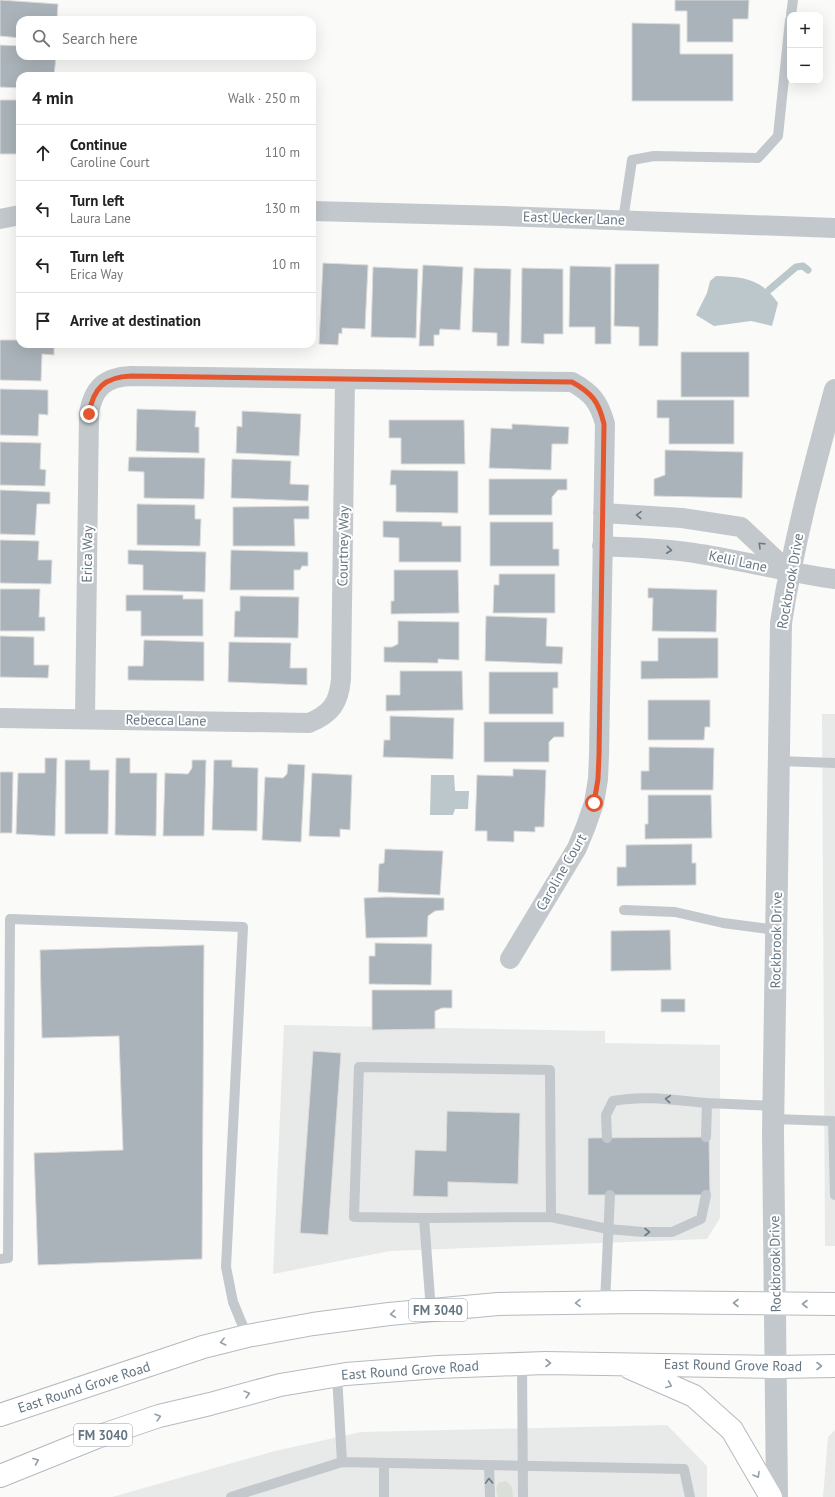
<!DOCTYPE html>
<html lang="en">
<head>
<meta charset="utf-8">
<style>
  :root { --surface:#fff; --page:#f2f2f2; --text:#222; --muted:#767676; --line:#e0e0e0 }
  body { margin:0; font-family:"PT Sans",sans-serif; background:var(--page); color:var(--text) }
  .controls { position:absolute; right:12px; top:12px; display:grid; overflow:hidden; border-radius:8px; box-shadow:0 4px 16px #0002 }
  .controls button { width:36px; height:36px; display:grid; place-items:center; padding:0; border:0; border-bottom:1px solid var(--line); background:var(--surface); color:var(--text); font:20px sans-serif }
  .stop { position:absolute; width:12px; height:12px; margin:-9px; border:3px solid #e4572e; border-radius:50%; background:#fff }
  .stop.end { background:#e4572e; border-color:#fff; box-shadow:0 1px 4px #0008 }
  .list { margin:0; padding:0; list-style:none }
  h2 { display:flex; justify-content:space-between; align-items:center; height:52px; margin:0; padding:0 16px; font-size:17px }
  h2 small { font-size:13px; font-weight:400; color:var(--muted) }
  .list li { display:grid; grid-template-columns:26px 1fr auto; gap:12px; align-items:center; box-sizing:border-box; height:56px; padding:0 16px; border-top:1px solid var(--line) }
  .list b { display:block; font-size:15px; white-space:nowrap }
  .list p { margin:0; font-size:13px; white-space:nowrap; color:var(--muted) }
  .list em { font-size:13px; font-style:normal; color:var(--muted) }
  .icon { flex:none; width:22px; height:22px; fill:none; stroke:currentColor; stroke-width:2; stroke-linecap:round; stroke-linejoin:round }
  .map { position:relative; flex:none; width:835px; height:1497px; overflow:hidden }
  .search { position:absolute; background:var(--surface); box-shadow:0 4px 16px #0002; left:16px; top:16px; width:300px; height:44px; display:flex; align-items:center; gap:10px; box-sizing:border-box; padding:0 14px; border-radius:12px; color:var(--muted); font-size:15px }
  .panel { position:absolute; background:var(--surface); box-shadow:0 4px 16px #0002; left:16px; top:72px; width:300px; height:276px; border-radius:12px }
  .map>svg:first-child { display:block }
  .built { fill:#e8e9e9 }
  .green { fill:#dadfd7 }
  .water { fill:#bbc7cb }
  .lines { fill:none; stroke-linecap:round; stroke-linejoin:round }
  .stream { stroke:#bbc7cb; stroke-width:7 }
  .building { fill:#aab3b9; stroke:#dcdcda }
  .primary-casing { stroke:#b5babe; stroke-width:24 }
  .service { stroke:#c3c8cc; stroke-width:10 }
  .minor { stroke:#c3c8cc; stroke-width:20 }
  .tertiary { stroke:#c3c8cc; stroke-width:22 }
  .primary { stroke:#fff; stroke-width:22 }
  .oneway { stroke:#6a7a87 }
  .oneway2 { stroke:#939fa8 }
  .route { stroke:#e4572e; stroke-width:5 }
  .labels { text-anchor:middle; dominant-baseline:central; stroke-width:4; stroke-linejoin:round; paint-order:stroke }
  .shield { fill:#fff; stroke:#939fa8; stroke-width:1 }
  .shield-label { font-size:13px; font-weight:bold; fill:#657683 }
  .street-label { font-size:14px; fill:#657683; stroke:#fff }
</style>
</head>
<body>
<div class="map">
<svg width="835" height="1497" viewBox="0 0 835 1497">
  <rect width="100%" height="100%" fill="#fafaf8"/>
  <path class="built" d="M822,714H835V1246H825Z
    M284,1025L605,1031V1043L720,1045V1218L707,1239L390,1251L273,1274Z
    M667,1425L707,1466V1497H112L275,1451L361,1432Z
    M835,1430V1497H823L828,1437Z"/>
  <path class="green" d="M506,1481L512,1487L513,1497H498L496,1489L498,1483Z"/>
  <path class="water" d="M716,276C743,277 761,278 778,303L772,326L751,321L714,326L696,315L707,293L710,281Z
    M431,775H454L455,791H469L468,809H455L453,815H430Z"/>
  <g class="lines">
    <path class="stream" d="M769,290L796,267L803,266L808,270"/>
  </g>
  <path class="building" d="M0,0L58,4L57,20H20V38L0,36Z
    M675,0H749L748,19H733V42H687V11H675Z
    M632,23L680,24V54H733V101H632Z
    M0,45L20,46V56H56L54,76H20V88L0,87Z
    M0,100H20V154H0Z
    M312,263H315L314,326H312Z
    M323,263L368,265L365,329L342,328V334L339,333L338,345L319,344Z
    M615,264H659L658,346H639V327L614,326Z
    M423,265L463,267L460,330L440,329L439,335H434V346H419Z
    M570,266L611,267V344H595V327H569Z
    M373,267L418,269L416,338L371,337Z
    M474,268L511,269L509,346H497V333L472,332Z
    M522,268L563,269V334H544V344L521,343Z
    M0,340H20V344H54V355L42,354L41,381L0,380Z
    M681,352H749V397H681Z
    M0,389L48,390V415L39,414L38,436L0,435Z
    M657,400H734V444H669V418H657Z
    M137,409L196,411L195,427H199V453L136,451Z
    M242,411L301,414L299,456L236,453L237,426L242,427Z
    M389,420H464L465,464H401V438H389Z
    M512,424L569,427L568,444H552L551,470L489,468L491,428L512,429Z
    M0,442L41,443L40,469L46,470L45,486L0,485Z
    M665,450L743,452L742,498L654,496V479L665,475Z
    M129,457L205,458L204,499L144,498V472L128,471Z
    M232,459L291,461L290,484L309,485L308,501L231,498Z
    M391,470L458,471V513L396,512V485H390Z
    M489,479H567V490H558L552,497V515H489Z
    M0,490L50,492V504H37L35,535L0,534Z
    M137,504L195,505V519H201L200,546L137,545Z
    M309,506V519H294L295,546H233V507Z
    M383,521L442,522V526H461V562H399V538L383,537Z
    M490,522H553V549H559V566H490Z
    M0,540L39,541L38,560H52L51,584L0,583Z
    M128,550L206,552L205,592L143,590V565L128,564Z
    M231,550L308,552V566H302L300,570H294V590H230Z
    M394,570H458L459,613L391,614V601H394Z
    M499,574H555V613H493L494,585H499Z
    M648,588L717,590L716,632L652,631L653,598H648Z
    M0,589H40L39,617H45V631H0Z
    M126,595H183V599H203V636H141V611H126Z
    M240,596L299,597L298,638L234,637L235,611H240Z
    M486,616L547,618L546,646L563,647L562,664L485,661Z
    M398,621L459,622V660L438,659V663L384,662V647H392L398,644Z
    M0,636L34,637V665H49L48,678L0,677Z
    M658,638H718V678L641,679V661H658Z
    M144,640L204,642V681L128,680V666H143Z
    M229,642L291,643L290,668H307V685L228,682Z
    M400,671H462L463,710L386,711V695H400Z
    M489,672H558V688H553V714H489Z
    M648,700H710V727H705L704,740H648Z
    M390,716L454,718L453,759L383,757L384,740H390Z
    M484,722H564V737H554L549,742V762H484Z
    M649,747L714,748L713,790H641V771H649Z
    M45,758H57L55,836L16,834L18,773H45Z
    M116,758H130V773H157L156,836L115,835Z
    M65,760H90V770H109L108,834H65Z
    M192,760H206L204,836H163L165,773L188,774L192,768Z
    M214,760H232V767L258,768L257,831L212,830Z
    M288,764L305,765L301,842L262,840L265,777L283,778L287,774Z
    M513,769L546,770L544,827H535V832L514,831V842L487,841V831H475L477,775L513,776Z
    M0,772H13L12,833H0Z
    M312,773L352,775L350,830L340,829V837L309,836Z
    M648,795H711L712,838L645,839V824H648Z
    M692,844V863H696V885L617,886V867H626V845Z
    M385,849L443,851L440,895L378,892L379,864L384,863Z
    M386,897L444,898V910L435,911L428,916L427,937L366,938L364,898Z
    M670,930L671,970L611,971V931Z
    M375,943L432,944L431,985L369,984V956H375Z
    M204,945L202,1259L38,1265L34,1153L123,1150L119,1036L42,1038L40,950Z
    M372,990H452V1008H442L435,1011V1029L372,1030Z
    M661,999H685V1012H661Z
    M313,1051L341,1053L328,1235L300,1233Z
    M447,1111L520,1113L518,1184L448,1182V1197L413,1196L415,1150L446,1151Z
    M709,1137L710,1195H588V1138Z"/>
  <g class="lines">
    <defs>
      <path id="primary" d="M630,1368L694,1396L732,1430L771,1497
        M0,1415L203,1347L247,1336L313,1324L389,1314L498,1304L636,1302L835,1304
        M0,1476L97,1437L159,1416L210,1404L280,1385L346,1374L438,1367L545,1363L776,1367L835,1366"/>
    </defs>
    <use href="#primary" class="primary-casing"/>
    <path class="service" d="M791,15L793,0
      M623,220L632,160L654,156L758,158L778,136L790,20
      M779,761L835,763
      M624,910L675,912L723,923L776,930
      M774,1119L833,1121L835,1195
      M706,1137L707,1103
      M607,1138L606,1115L613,1101C644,1095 674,1100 706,1103C728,1104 751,1105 774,1106
      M551,1217L608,1229L643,1232H672L701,1219L706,1195
      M424,1218L354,1217L359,1067L550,1070L551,1217L424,1218L431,1311
      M0,1259L8,1258L10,919L243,927L226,1267L233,1302L247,1336
      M605,1303L610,1195
      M522,1363L523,1497
      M342,1462L684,1469L690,1497
      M384,1463V1497
      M489,1465L490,1497
      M231,1497L342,1462L337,1375"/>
    <path class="minor" d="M312,211L503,216L835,228
      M0,219L20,215
      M603,513L682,518L741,527L789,572
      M602,546C635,548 668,548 700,554C745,561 789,573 835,579
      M0,718L309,723C331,714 339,703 341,679L345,379
      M85,719L89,414C93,388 105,377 131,376L572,382C592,393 599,402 605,424L599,755L598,779L594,803L586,826L577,848L510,959"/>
    <path class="tertiary" d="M777,1497L773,1132L781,623C793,544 814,467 835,390"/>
    <use href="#primary" class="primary"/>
  </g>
  <defs><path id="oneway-chevron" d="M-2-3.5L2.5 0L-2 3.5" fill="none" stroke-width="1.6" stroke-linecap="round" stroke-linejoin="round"/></defs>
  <g class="oneway">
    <use href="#oneway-chevron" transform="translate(639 515) rotate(-176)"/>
    <use href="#oneway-chevron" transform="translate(761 545) rotate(-136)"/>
    <use href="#oneway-chevron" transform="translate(669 550) rotate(6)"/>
    <use href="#oneway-chevron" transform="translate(668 1099) rotate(-175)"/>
    <use href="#oneway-chevron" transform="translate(647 1232)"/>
    <use href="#oneway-chevron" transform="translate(489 1481) rotate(-92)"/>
  </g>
  <g class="oneway2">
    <use href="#oneway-chevron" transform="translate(578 1303) rotate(179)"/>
    <use href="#oneway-chevron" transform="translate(736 1303) rotate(-180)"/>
    <use href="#oneway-chevron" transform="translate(805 1304) rotate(180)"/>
    <use href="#oneway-chevron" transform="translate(393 1314) rotate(174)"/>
    <use href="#oneway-chevron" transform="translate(223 1342) rotate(166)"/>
    <use href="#oneway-chevron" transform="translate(548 1363)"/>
    <use href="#oneway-chevron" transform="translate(819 1366)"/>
    <use href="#oneway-chevron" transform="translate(669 1385) rotate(23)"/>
    <use href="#oneway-chevron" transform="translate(247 1394) rotate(-15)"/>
    <use href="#oneway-chevron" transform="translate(158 1417) rotate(-16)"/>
    <use href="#oneway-chevron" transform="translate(36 1461) rotate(-22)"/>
    <use href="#oneway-chevron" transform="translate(757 1475) rotate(60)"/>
  </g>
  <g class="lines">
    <path class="route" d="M89,414C93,388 105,377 131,376L572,382C592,393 599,402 604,424L599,755L598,779L594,803"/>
  </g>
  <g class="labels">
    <g class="shield">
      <rect x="409" y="1299" width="58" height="22" rx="3"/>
      <rect x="74" y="1424" width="58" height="22" rx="3"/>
    </g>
    <g class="shield-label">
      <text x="438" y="1310">FM 3040</text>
      <text x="103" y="1435">FM 3040</text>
    </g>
    <g class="street-label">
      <text transform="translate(574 218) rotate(2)">East Uecker Lane</text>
      <text transform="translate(343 546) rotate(-89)">Courtney Way</text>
      <text transform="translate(87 554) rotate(-89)">Erica Way</text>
      <text transform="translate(738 561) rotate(12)">Kelli Lane</text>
      <text transform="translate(790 581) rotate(-80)">Rockbrook Drive</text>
      <text transform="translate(166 720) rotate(1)">Rebecca Lane</text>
      <text transform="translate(561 872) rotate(-60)">Caroline Court</text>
      <text transform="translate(776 940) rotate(-89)">Rockbrook Drive</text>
      <text transform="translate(775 1264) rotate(-91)">Rockbrook Drive</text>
      <text transform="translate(733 1365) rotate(1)">East Round Grove Road</text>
      <text transform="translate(410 1370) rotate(-4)">East Round Grove Road</text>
      <text transform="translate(84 1387) rotate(-18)">East Round Grove Road</text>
    </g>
  </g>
</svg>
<div class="controls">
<button>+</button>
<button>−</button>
</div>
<div class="stop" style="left:594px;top:803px"></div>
<div class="stop end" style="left:89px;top:414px"></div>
<div class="search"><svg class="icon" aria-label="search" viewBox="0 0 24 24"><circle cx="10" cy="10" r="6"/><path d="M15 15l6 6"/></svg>Search here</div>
<section class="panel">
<h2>4 min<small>Walk · 250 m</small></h2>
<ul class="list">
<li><svg class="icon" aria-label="ahead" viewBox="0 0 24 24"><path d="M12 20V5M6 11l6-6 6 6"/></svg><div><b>Continue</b><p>Caroline Court</p></div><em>110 m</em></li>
<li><svg class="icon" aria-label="left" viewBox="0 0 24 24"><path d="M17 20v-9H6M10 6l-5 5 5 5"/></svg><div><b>Turn left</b><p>Laura Lane</p></div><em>130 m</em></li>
<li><svg class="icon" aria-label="left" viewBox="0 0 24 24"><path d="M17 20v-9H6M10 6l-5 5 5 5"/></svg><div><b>Turn left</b><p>Erica Way</p></div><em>10 m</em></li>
<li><svg class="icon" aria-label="arrive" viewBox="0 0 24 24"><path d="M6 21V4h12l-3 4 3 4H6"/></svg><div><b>Arrive at destination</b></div></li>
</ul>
</section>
</div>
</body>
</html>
